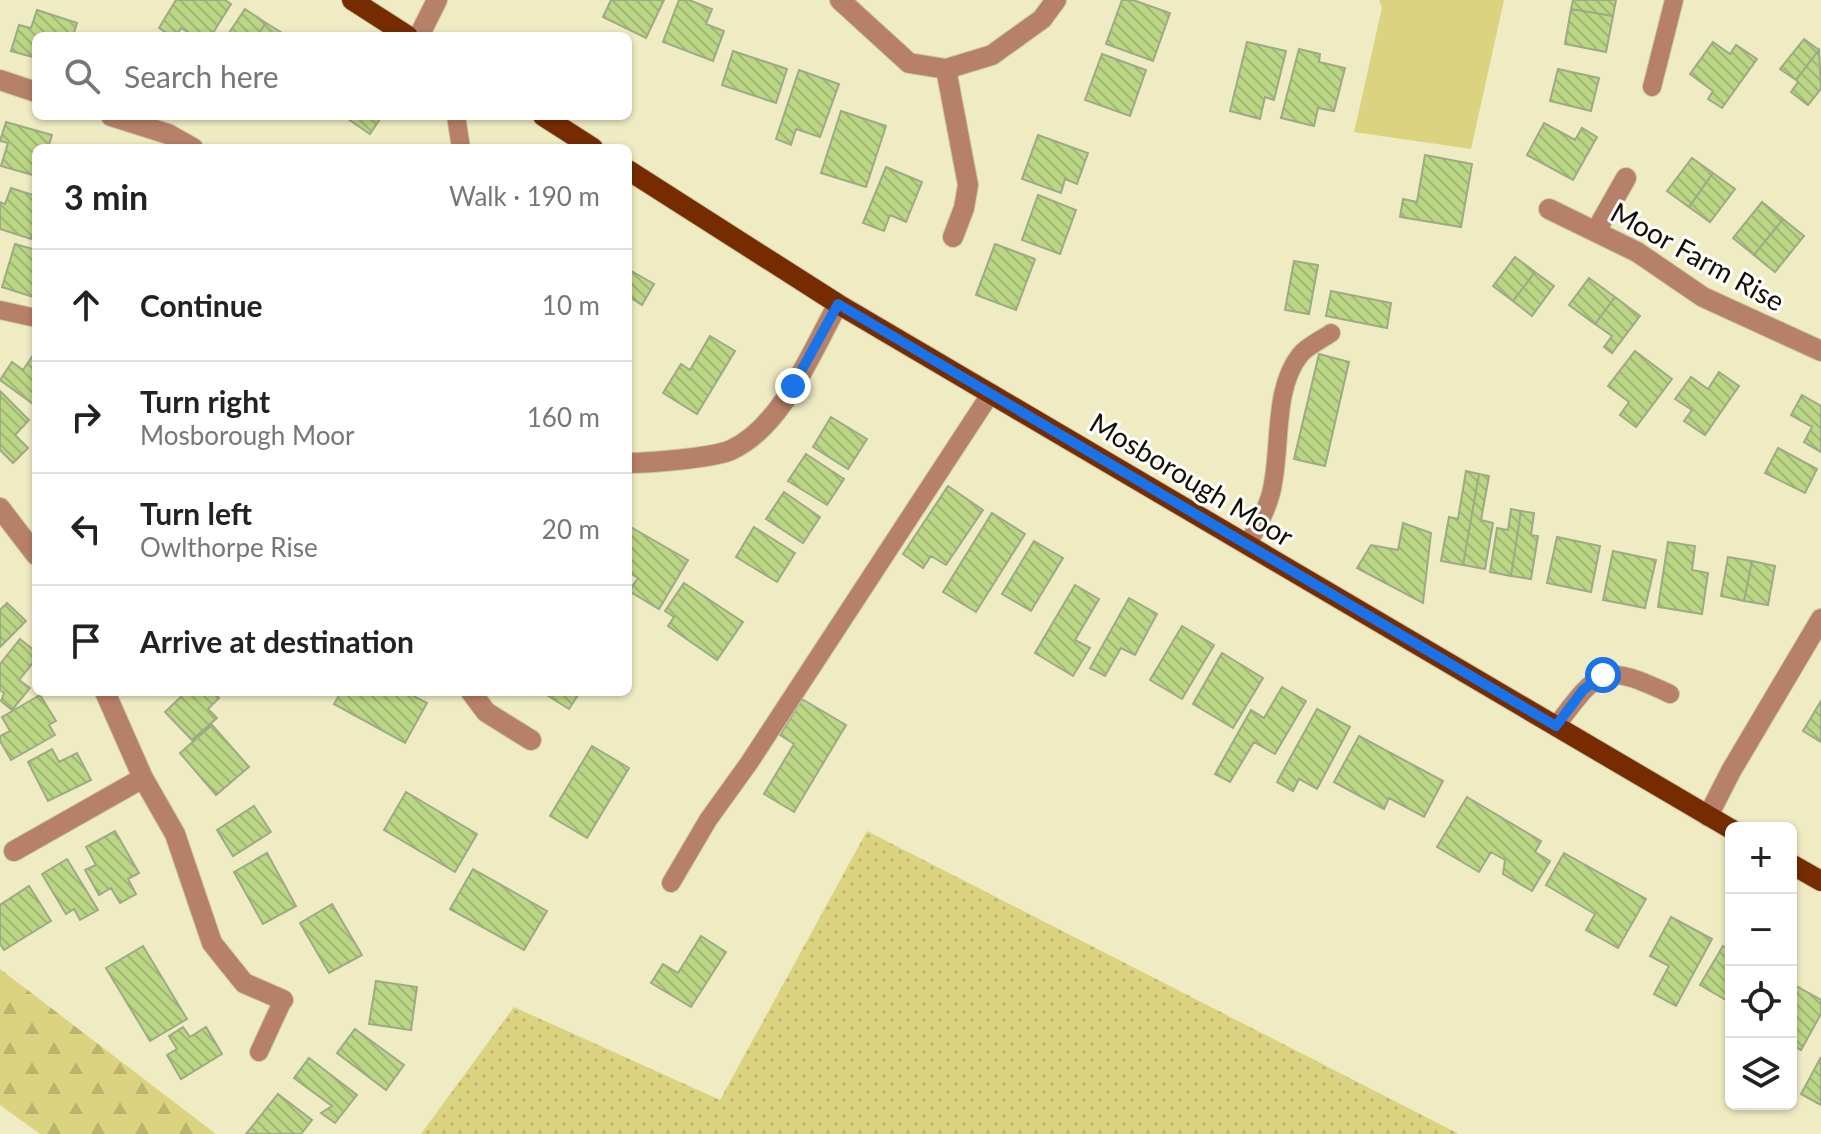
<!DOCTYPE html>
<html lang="en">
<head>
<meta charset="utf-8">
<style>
  :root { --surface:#fff; --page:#f6f6f6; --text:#222; --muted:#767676; --line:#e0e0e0 }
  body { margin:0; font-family:Lato,sans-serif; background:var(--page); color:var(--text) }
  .controls { position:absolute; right:24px; bottom:24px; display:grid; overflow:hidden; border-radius:12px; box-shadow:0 2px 6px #0004 }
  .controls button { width:72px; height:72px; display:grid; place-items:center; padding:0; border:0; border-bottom:2px solid var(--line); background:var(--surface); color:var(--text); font:40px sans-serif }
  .stop { position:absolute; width:24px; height:24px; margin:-18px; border:6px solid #1a73e8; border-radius:50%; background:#fff }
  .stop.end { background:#1a73e8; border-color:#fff; box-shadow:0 2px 8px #0008 }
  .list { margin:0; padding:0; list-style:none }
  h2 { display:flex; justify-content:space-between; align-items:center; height:104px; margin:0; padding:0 32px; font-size:34px }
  h2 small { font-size:26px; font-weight:400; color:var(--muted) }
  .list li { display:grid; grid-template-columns:52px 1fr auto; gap:24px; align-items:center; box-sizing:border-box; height:112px; padding:0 32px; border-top:2px solid var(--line) }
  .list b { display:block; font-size:30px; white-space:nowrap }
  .list p { margin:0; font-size:26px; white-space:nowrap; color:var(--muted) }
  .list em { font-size:26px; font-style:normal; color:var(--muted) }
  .icon { flex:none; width:44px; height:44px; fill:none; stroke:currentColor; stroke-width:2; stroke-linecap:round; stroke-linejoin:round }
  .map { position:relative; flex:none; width:1821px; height:1134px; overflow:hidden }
  .search { position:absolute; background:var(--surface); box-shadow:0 2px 6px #0004; left:32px; top:32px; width:600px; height:88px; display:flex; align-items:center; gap:20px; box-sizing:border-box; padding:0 28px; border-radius:12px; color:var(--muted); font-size:30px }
  .panel { position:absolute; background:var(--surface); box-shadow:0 2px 6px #0004; left:32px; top:144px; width:600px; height:552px; border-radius:12px }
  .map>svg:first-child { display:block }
  .grass { fill:url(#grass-dots) }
  .forest { fill:url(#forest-firs) }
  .green { fill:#dbd380 }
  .building { fill:url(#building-back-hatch); stroke:#9daa86; stroke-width:2 }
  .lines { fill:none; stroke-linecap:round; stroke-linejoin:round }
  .lane-casing { stroke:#ccc9a4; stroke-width:20 }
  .street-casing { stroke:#ccc9a4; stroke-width:22 }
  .primary-casing { stroke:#ccc9a4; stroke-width:22 }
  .lane { stroke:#b78069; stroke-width:18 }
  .street { stroke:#b78069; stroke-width:20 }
  .primary { stroke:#762c00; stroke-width:20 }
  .route { stroke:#1a73e8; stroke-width:10 }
  .labels { text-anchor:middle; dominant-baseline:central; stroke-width:6; stroke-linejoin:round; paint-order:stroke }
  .street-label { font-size:28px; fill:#121003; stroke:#fff }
</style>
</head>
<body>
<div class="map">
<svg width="1821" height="1134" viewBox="0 0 1821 1134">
  <defs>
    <pattern id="grass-dots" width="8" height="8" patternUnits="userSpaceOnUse" patternTransform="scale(2)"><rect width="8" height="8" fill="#dbd380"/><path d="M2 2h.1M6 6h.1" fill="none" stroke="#bbb46d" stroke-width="1.8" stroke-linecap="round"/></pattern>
    <pattern id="forest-firs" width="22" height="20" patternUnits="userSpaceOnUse" patternTransform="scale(2)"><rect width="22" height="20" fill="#dbd380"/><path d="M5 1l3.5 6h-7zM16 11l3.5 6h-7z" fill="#bbb46d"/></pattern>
    <pattern id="building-back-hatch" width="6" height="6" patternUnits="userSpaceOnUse" patternTransform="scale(2)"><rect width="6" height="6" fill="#bbd685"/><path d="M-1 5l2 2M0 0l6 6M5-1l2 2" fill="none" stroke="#a0b771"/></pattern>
  </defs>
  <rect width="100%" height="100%" fill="#efecc3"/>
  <path class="grass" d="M867,831L1459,1134H421L514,1007L720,1100Z"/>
  <path class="forest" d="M0,969L216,1134H40L0,1105Z"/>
  <path class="green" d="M1379,0H1504L1471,149L1354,132L1382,8Z"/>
  <path class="building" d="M176,0H225L231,4L211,36H194L181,28L176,36H171L159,28Z
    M611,0H664L646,38L603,17Z
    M679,0H689L712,9L706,24L724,31L713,61L663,42Z
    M1122,0H1133L1170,13L1153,61L1106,44Z
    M1573,0H1616L1613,16L1571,9Z
    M245,9L266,23L257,36H227Z
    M1571,9L1613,16L1606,52L1565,44Z
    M37,10L77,23L73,36H36V58L11,51L19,25L31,28Z
    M266,23L287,36H257Z
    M1804,39L1819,50L1796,80L1780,69Z
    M1247,42L1286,51L1274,100L1265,97L1260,119L1230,111Z
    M1713,42L1730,54L1736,45L1757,59L1722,108L1708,99L1713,91L1690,74Z
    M1299,49L1320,54L1319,62L1345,68L1334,111L1318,108L1314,126L1281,118Z
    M1819,50L1821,89L1808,105L1791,92L1798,82L1796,80Z
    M733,51L787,69L776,103L722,85Z
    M1102,54L1146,70L1130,116L1085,100Z
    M1558,69L1599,78L1591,111L1550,101Z
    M799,70L839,84L820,137L796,129L791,145L776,139Z
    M841,111L886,126L866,187L821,173Z
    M350,116H382L370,134L348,119Z
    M6,122L52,135L48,148H36V176L1,166L8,143L0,141Z
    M1544,123L1575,140L1582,128L1597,137L1573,180L1527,155Z
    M1038,135L1088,153L1077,184L1065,179L1061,193L1022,179Z
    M1425,155L1472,164L1461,227L1400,217L1403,199L1417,202Z
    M1692,158L1713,173L1689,207L1667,191Z
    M886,167L922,182L906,222L890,215L884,231L863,223Z
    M1713,173L1735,189L1710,222L1689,207Z
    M11,188L36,196V224L31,239L0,229V202L5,204Z
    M1038,195L1076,210L1060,254L1022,240Z
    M1762,202L1783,219L1754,255L1733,238Z
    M1783,219L1804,236L1775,272L1754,255Z
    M15,244L36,250V298L2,287Z
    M995,244L1035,259L1016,310L976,295Z
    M1515,257L1535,272L1513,301L1493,286Z
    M1294,261L1318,265L1309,314L1285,310Z
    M628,269L654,284L642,305L628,296Z
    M1535,272L1554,286L1532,316L1513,301Z
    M1589,278L1615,297L1595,324L1569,305Z
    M1331,291L1391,303L1387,328L1326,316Z
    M1615,297L1640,316L1612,353L1604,347L1612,336L1595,324Z
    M710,336L735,351L697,414L663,393L681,364L690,370Z
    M36,351V406L0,380L12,362L23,370Z
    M1635,351L1672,379L1636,427L1620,415L1629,402L1608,386Z
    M1319,354L1349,362L1325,466L1294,459Z
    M1719,372L1739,386L1705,435L1684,421L1692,410L1675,399L1691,377L1708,389Z
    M0,391L29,420L15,435L28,448L13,463L0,450Z
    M1802,395L1821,406V452L1804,442L1812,427L1791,415Z
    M831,417L867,439L848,469L813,447Z
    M1778,448L1817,469L1805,493L1765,473Z
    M806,454L844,479L827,505L788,481Z
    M1466,471L1479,474L1463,565L1441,561L1449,517L1458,519Z
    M1479,474L1489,476L1481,520L1493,523L1485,569L1463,565Z
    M948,486L983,510L946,565L931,556L923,568L903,554Z
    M784,492L820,517L803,543L766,519Z
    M1511,509L1521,511L1511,576L1490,572L1497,528L1508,530Z
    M1521,511L1534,513L1531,535L1538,536L1531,579L1511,576Z
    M992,513L1025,534L976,612L943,592Z
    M1403,523L1431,533L1423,603L1357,568L1371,545L1398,550Z
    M629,526L688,560L659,609L629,591L638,578L628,572Z
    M754,527L795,553L777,582L736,557Z
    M1557,537L1600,546L1591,592L1547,583Z
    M1034,541L1063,558L1031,611L1002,594Z
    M1668,542L1695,546L1692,570L1708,573L1702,614L1658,607Z
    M1613,551L1656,560L1645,608L1603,600Z
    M1728,557L1752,561L1744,601L1721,596Z
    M1752,561L1775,566L1768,605L1744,601Z
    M684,583L743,622L717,660L668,626L674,617L665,611Z
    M1075,585L1099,599L1075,640L1090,648L1073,676L1035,653Z
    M1129,598L1157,614L1135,655L1121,648L1105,676L1090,668Z
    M7,603L26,621L0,647V610Z
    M1182,626L1214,645L1182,699L1150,680Z
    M20,639L36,652V659L19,680L30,688L12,710L1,701L4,693L0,690V664Z
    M1222,653L1263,678L1233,728L1193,704Z
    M1282,687L1306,701L1275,754L1254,742L1230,782L1215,774L1251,710L1264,718Z
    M186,692H213L219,698L208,709L217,718L192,740L165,712Z
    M341,692H406L427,703L405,743L334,704Z
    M542,692H580L569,709Z
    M40,695L56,721L49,725L55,735L11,760L0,741V736L10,731L2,717Z
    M802,699L846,725L794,812L764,794L794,744L780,735Z
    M1821,701V742L1803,731Z
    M1317,709L1350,727L1317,789L1299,779L1293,791L1277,782Z
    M212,725L249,767L216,795L180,753Z
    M1359,736L1443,781L1424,817L1389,798L1384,809L1334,782Z
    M592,746L629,768L587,838L550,816Z
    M52,749L59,762L77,753L91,780L48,801L28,762Z
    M406,792L477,834L455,872L384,830Z
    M1467,797L1541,841L1535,852L1550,861L1532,891L1503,874L1505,860L1491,852L1479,872L1437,847Z
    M254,806L271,832L233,856L217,830Z
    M115,831L139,873L128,879L136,894L120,903L111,888L99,895L85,870L96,865L86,847Z
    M267,853L296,906L263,924L234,872Z
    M1564,853L1646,899L1618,948L1586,930L1595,914L1546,885Z
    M67,859L98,910L80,920L74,909L66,914L42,874Z
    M473,869L547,911L524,950L450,909Z
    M29,886L51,921L4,950L0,944V905Z
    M332,904L362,955L329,973L300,923Z
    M1671,917L1712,939L1676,1006L1654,994L1669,966L1650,956Z
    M701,936L726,952L691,1007L651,983L663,964L678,973Z
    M143,946L187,1019L150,1041L106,968Z
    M1723,946L1731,951V1003L1700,985Z
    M376,981L417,987L411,1030L369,1024Z
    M1791,983L1821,1000V1014L1801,1050L1791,1044Z
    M183,1027L190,1037L206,1027L222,1054L181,1079L167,1055L177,1049L169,1036Z
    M355,1029L404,1065L386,1090L337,1053Z
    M1821,1057V1105L1801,1094Z
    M309,1058L357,1095L335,1123L321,1113L332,1106L294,1078Z
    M278,1094L312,1120L301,1134H246Z"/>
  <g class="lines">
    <defs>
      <path id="lane" d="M1652,87L1674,0
        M456,116L461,148
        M0,310L36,318
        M1248,544C1257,527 1266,512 1271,493C1282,451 1272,390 1300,355C1307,346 1321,340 1331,333
        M1556,726C1599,669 1602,662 1670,694
        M671,883L708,820L749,763L991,393
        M259,1052L283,1000"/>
      <path id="street" d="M840,0L909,63L946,69L992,55L1042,19L1056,0
        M419,36L437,0
        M946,69L968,185L964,208L953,237
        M0,80L36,92
        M111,116L168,134L193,148
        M1549,209L1637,252L1703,297L1821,351
        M1596,231L1626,178
        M628,463C649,463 713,458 731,450C782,427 812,351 838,304
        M0,508L36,555
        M105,692L143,778L175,834L212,943L244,983L283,1000
        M471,692L486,712L531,740
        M1708,816L1731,771L1821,619
        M14,851L143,778"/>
      <path id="primary" d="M352,0L408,36
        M543,116L593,148
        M628,170L838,304L1731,829
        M1791,864L1821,881"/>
    </defs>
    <use href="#lane" class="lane-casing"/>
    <use href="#street" class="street-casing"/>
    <use href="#primary" class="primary-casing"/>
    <use href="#lane" class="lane"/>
    <use href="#street" class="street"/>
    <use href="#primary" class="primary"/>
  </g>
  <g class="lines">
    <path class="route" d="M793,386L838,304L1556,726L1583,690L1603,675"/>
  </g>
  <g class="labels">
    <g class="street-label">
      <text transform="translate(1698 256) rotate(29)">Moor Farm Rise</text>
      <text transform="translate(1192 479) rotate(31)">Mosborough Moor</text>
    </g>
  </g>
</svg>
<div class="controls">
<button>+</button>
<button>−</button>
<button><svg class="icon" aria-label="locate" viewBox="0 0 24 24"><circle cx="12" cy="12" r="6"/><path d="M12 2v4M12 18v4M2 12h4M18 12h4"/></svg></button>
<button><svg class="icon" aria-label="layers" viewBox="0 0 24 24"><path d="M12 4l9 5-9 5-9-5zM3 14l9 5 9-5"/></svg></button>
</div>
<div class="stop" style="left:1603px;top:675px"></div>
<div class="stop end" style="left:793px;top:386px"></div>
<div class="search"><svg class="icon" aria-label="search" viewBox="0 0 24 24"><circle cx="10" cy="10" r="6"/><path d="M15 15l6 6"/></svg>Search here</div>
<section class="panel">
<h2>3 min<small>Walk · 190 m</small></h2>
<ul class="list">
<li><svg class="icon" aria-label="ahead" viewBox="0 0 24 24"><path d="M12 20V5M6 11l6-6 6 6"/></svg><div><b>Continue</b></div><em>10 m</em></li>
<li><svg class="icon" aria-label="right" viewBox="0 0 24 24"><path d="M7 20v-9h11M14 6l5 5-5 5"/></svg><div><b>Turn right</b><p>Mosborough Moor</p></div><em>160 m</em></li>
<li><svg class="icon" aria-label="left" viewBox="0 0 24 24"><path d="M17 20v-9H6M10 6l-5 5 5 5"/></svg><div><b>Turn left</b><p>Owlthorpe Rise</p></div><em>20 m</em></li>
<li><svg class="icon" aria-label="arrive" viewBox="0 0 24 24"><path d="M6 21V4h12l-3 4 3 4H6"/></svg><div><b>Arrive at destination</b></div></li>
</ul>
</section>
</div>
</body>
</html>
